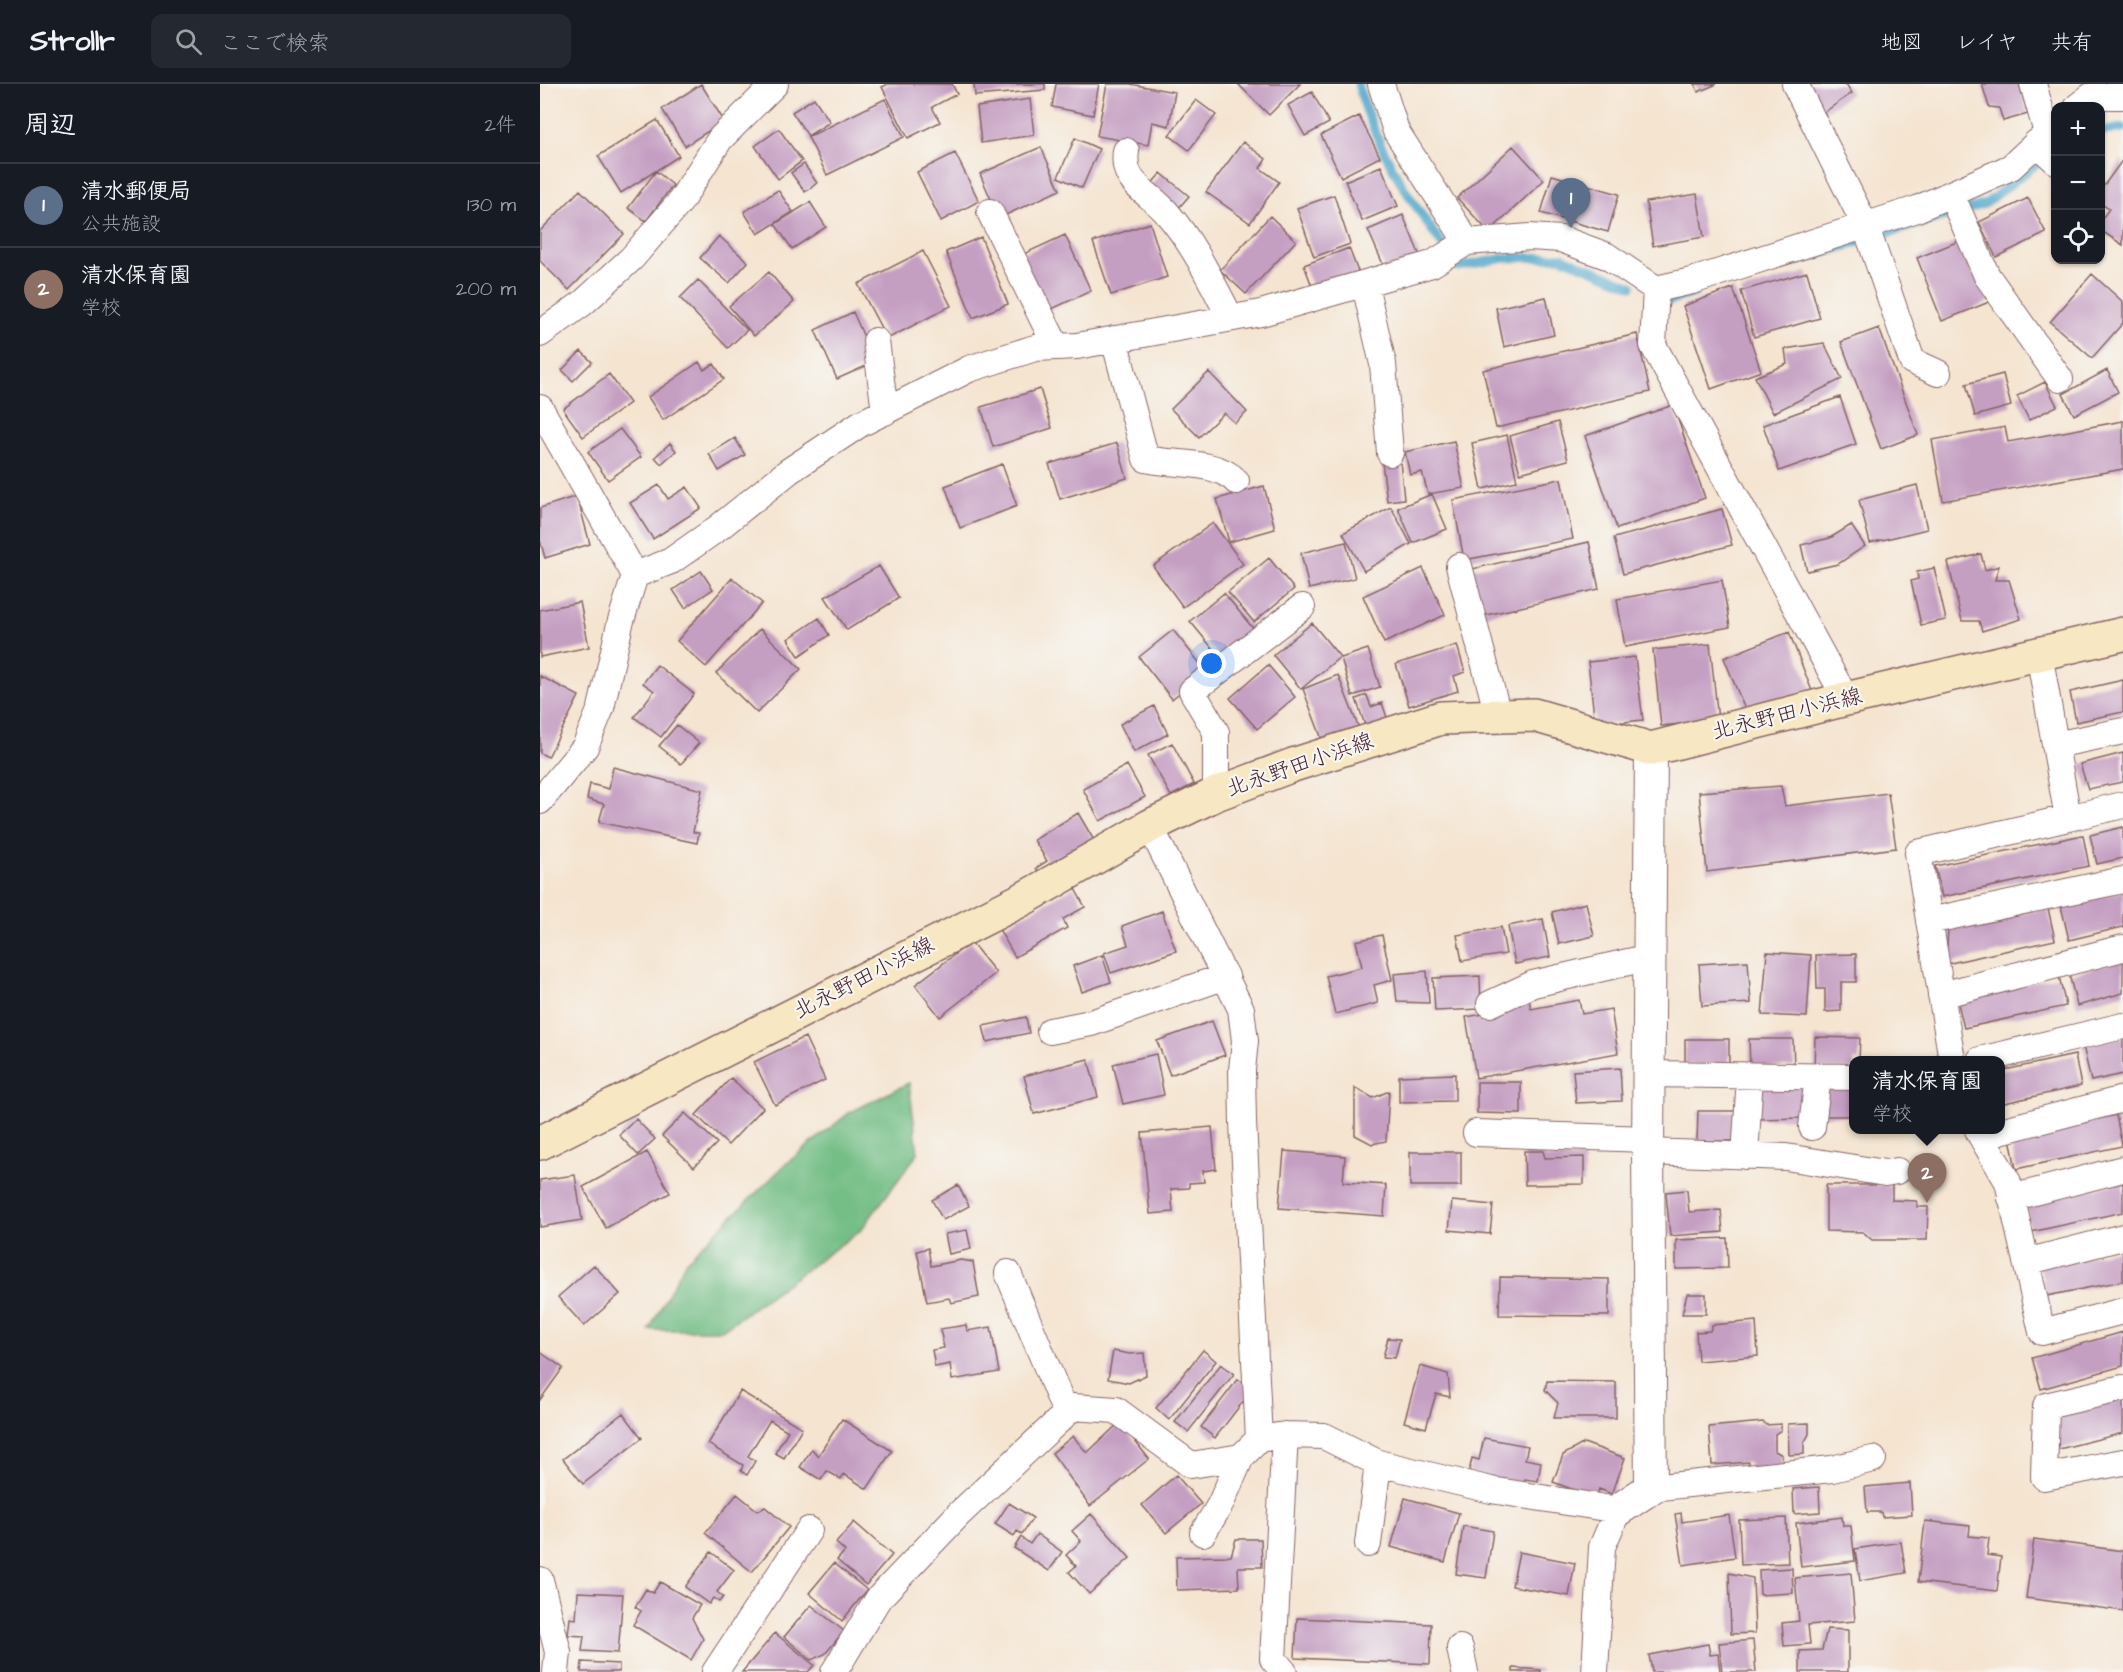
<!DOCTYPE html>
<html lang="ja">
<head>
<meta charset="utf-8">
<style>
  :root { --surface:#171b24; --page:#242831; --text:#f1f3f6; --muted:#9ea1a6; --line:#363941; --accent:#d1495b }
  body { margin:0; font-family:"Architects Daughter","Klee One",sans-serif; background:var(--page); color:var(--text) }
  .controls { position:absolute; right:18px; top:18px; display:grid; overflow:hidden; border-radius:12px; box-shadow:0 2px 4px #0004 }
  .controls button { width:54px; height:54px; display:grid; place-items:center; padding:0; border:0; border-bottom:2px solid var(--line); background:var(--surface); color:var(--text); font:30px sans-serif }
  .you { position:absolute; left:672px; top:580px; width:21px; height:21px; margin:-15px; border:4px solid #fff; border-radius:50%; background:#1a73e8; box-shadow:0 0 0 9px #1a73e833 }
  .badge { display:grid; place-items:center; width:39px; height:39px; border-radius:50%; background:var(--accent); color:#fff; font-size:20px; font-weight:700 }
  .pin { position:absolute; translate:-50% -50px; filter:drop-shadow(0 2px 3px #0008) }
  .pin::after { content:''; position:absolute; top:32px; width:21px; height:18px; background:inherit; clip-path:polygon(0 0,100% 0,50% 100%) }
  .popup { position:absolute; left:1309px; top:972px; width:156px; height:78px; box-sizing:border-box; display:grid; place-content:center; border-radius:12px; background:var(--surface); filter:drop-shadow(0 2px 4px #0005); font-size:20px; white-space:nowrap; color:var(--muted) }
  .popup b { font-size:22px; color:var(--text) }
  .popup::after { content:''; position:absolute; left:50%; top:100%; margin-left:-12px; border:12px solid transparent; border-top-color:var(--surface) }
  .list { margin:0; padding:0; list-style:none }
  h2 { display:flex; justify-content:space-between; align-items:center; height:78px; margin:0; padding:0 24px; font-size:26px }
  h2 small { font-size:20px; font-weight:400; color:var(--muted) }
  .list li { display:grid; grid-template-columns:39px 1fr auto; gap:18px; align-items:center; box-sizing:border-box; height:84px; padding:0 24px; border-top:2px solid var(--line) }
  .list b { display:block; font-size:22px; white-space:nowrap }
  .list p { margin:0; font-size:20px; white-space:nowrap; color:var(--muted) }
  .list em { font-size:20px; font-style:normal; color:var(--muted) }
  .icon { flex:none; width:33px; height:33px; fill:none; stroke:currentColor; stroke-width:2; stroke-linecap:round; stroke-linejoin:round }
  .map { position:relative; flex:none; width:1583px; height:1588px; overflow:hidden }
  header { display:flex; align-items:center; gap:36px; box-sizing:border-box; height:84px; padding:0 30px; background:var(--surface); border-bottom:2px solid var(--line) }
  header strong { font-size:28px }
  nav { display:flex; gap:33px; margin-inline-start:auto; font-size:21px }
  .search { width:420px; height:54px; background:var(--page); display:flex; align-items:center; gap:15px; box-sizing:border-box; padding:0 21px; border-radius:12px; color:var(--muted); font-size:22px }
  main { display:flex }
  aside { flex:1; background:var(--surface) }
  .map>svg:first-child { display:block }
  .forest { fill:#74be86; stroke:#5f6e58; stroke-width:1.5 }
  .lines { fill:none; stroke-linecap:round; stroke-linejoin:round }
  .stream { stroke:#4da6ca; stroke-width:9 }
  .building { fill:#c59fc2 }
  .minor-casing { stroke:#866465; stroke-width:28 }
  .tertiary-casing { stroke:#866465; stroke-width:34 }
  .secondary-casing { stroke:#866465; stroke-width:36 }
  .minor { stroke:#fff; stroke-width:26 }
  .tertiary { stroke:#fff; stroke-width:32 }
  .secondary { stroke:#f7e8c3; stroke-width:33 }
  .labels { text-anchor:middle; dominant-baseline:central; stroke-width:4.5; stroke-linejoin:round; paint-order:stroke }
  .street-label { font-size:22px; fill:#4a1f2b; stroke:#f6f6f2 }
</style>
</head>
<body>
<header>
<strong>Strollr</strong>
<div class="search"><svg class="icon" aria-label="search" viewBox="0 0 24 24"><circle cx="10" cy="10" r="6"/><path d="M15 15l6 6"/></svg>ここで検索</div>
<nav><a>地図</a><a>レイヤ</a><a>共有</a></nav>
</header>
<main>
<aside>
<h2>周辺<small>2件</small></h2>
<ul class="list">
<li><span class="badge" style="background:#5c6f8a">1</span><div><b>清水郵便局</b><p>公共施設</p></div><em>130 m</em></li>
<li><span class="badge" style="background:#8d6e63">2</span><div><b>清水保育園</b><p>学校</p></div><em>200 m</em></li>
</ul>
</aside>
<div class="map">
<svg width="1583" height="1588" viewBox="0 0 1583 1588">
  <rect width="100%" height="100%" fill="#f6f6f2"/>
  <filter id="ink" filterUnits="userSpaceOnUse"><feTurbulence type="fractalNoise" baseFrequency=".0167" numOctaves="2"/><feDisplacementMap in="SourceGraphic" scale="12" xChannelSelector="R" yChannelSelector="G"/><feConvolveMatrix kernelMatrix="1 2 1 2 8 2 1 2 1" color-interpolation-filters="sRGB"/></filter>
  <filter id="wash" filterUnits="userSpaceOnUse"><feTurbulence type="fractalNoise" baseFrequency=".008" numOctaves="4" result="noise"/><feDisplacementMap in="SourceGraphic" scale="24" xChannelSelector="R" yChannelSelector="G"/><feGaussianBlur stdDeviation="1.35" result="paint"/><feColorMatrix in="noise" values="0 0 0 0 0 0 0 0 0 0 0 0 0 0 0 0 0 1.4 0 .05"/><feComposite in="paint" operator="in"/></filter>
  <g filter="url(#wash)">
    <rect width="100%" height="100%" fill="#f5e4d0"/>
    <path class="forest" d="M369,999L378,1069L321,1146L182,1246H109L146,1177L247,1079L309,1029Z"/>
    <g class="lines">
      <path class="stream" d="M818,0C837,70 876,125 918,183L965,174L1021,173L1092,202
        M1560,48L1583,44
        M1224,187L1445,120L1508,71
        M1118,213L1129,217L1154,209"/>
    </g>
    <g id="blocks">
      <path class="building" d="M161,0L184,37L145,62L122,25Z
        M348,0H412L417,10L392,23L400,38L368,54L342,3Z
        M434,0H505V6L435,12Z
        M516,0H559L553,31L512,23Z
        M567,0H590L635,8L629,42L612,38L608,61L557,52Z
        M698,0H760L729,31Z
        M1155,0H1177L1158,8Z
        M1262,0H1306L1312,9L1283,29Z
        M1442,0H1479L1488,30L1463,37L1459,24L1449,23Z
        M772,8L789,39L765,52L748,21Z
        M274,14L290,38L268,52L252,28Z
        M345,15L364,53L287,91L268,53Z
        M490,15L494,51L441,59L437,23Z
        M656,16L676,31L649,66L629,51Z
        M819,32L840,73L801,93L781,51Z
        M117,36L139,72L81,109L58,72Z
        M239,45L262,77L238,95L215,62Z
        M535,54L559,65L542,104L518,93Z
        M703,58L726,75L720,84L739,98L710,139L666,108Z
        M973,62L1004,96L949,148L917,114Z
        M501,63L520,106L459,134L440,90Z
        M415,69L439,117L401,137L377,88Z
        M1583,75V161L1560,146V137L1569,125L1560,119V107Z
        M264,80L277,99L265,108L251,89Z
        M841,82L858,122L822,137L805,97Z
        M116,87L133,101L106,137L88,124Z
        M621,89L649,112L636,127L608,104Z
        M1012,91L1079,110L1068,148L1001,129Z
        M40,106L84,150L29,206L0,177V147Z
        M238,106L253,128L218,150L204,128Z
        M1157,110L1164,153L1113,162L1106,118Z
        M794,111L810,160L774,173L757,124Z
        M1488,114L1506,149L1456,173L1439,138Z
        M270,118L286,143L252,165L235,140Z
        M863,131L880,172L846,187L828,146Z
        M730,132L756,157L706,210L680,186Z
        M610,139L627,193L571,211L553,158Z
        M525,151L551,207L503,229L477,173Z
        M179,152L208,178L189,199L160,174Z
        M441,153L468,220L433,234L406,168Z
        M1424,155L1449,218L1402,237L1377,174Z
        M809,164L820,193L775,210L764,181Z
        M383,167L411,222L347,255L318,200Z
        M229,188L254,218L214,252L189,222Z
        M1267,188L1280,234L1214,253L1201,207Z
        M1552,190L1583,218V239L1552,274L1510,238Z
        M158,196L207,246L188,264L140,214Z
        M1193,204L1221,287L1171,305L1143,222Z
        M1006,213L1014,251L964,263L956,224Z
        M313,228L335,278L297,295L275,246Z
        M1339,244L1378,351L1341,365L1301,258Z
        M1097,250L1110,308L956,344L943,286Z
        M1284,259L1302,295L1233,329L1215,293L1247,280L1245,265Z
        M41,267L52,278L33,297L22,286Z
        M159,278L164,286L174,280L184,295L123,336L108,313Z
        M1567,286L1578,308L1534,331L1523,310Z
        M669,288L707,328L695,339L684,329L659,353L631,325Z
        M69,290L90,319L43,353L23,325Z
        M1463,290L1471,322L1435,332L1426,300Z
        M1505,298L1517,322L1489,336L1477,312Z
        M500,305L512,344L453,363L441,323Z
        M1300,313L1316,360L1239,387L1223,341Z
        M1133,321L1165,414L1077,445L1045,352Z
        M1583,337V385L1403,417L1392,356L1465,343L1468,358Z
        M1018,338L1028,376L980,389L970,352Z
        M80,345L101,373L68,396L48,368Z
        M967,351L977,397L942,405L932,359Z
        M195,354L205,371L179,387L169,370Z
        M914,357L924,404L888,410L882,388L870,391L865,368Z
        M130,359L136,367L121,380L115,373Z
        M577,359L587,394L520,415L509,380Z
        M860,377L864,415L847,417L842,379Z
        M462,380L477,422L420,444L405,402Z
        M1021,395L1033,455L924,476L913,416Z
        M119,401L128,415L147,403L161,424L113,455L90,419Z
        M1377,401L1387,445L1330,459L1319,416Z
        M724,402L735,445L689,458L677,415Z
        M892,410L907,445L873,459L858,424Z
        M37,412L50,460L5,474L0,456V424Z
        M851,423L871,460L824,487L803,449Z
        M1182,425L1192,461L1083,490L1074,454Z
        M673,439L703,480L643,523L613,482Z
        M1311,441L1325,462L1298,480L1267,487L1261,461L1290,454Z
        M806,458L815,494L769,505L761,469Z
        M1049,458L1059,505L942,532L932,485Z
        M1441,470L1445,486L1459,482L1455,496H1469L1481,535L1442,547L1439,537H1422L1408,478Z
        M729,474L754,505L714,538L688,508Z
        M339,482L359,514L307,546L285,513Z
        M883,484L905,531L844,559L823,512Z
        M1394,484L1406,536L1381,541L1371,497L1378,495L1377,488Z
        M161,487L173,505L145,524L133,506Z
        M192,494L222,519L166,583L137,557Z
        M1182,496L1190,543L1085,563L1077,515Z
        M684,509L716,548L682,576L650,537Z
        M40,518L49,563L0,573V526Z
        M279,534L289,551L259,572L248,555Z
        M772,539L800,573L761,605L733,571Z
        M220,545L261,585L217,629L176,589Z
        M633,546L666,587L632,615L599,573Z
        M1249,548L1272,607L1208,633L1184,574Z
        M1170,560L1178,636L1121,642L1113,566Z
        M917,561L925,588L914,592L918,607L869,622L856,580Z
        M828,565L840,603L812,612L801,574Z
        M1095,573L1103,636L1055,641L1048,578Z
        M117,581L154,610L121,653L94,633L114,607L103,599Z
        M728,581L755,613L717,645L690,614Z
        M798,591L822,652L786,666L763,605Z
        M0,592L39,612L8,673L0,669Z
        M1583,596V628L1536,638L1530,608Z
        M827,611L831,623L842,619L850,642L828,650L816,615Z
        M614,622L628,650L594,668L580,640Z
        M137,641L159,659L141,680L119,662Z
        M632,659L654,700L631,712L608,671Z
        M1583,669V698L1548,705L1540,680Z
        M587,681L605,713L560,737L543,705Z
        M73,683L162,706L153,748L159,749L157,759L59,738L64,720L47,715L50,700L69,705Z
        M1241,702L1245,722L1348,709L1356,764L1167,788L1159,708Z
        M538,729L559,765L505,798L496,784L507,777L494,756Z
        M1583,743V774L1557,780L1550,751Z
        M1543,751L1549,782L1402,813L1395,782Z
        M534,803L545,823L523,835L527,844L475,873L459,845Z
        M1583,807V843L1529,856L1521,822Z
        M1046,819L1054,852L1019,860L1012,828Z
        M1508,824L1515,856L1406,880L1408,846Z
        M622,827L636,867L571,889L564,869L588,861L582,842Z
        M1003,835L1010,873L975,880L968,842Z
        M961,843L966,870L922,877L917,851Z
        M842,851L852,896L834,901L838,919L795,930L786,892L822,883L816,857Z
        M431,858L456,889L400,933L375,901Z
        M1227,868L1271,871L1267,933L1222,931Z
        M1316,870V898H1301V927L1285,928V905H1277L1276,871Z
        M562,871L571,898L542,908L533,882Z
        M1583,876V909L1537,922L1529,890Z
        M1208,877L1211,919L1162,922L1159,880Z
        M887,887L889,919L857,918L854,890Z
        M940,892L941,925L895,927L893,894Z
        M1519,892L1526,922L1424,944L1417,915Z
        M989,915L991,925L1039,916L1042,930L1071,925L1078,969L936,994L926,933L966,926Z
        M486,933L489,949L447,958L443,942Z
        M672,937L685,971L630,991L617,957Z
        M265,953L285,996L235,1021L214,978Z
        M1275,953L1320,954L1319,976H1314V985H1274Z
        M1583,953V990L1551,997L1543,962Z
        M1145,955H1189V981H1145Z
        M1209,955H1253L1254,983H1210Z
        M616,970L624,1011L583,1020L573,980Z
        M1535,971L1541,1002L1460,1020V987Z
        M548,975L558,1013L494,1030L484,992Z
        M1080,984L1082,1017L1036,1019L1033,987Z
        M915,990V1017L859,1018V992Z
        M191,994L223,1024L188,1061L156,1031Z
        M937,998H981V1030L937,1029Z
        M1263,1002V1034L1218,1035V1003Z
        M815,1004L833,1014L849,1007L846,1057L832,1060L815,1051Z
        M1282,1005H1314V1032H1282Z
        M1158,1027H1199L1198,1057H1157Z
        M145,1029L177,1059L154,1083L122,1052Z
        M1576,1031L1582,1062L1476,1085L1470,1054Z
        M96,1035L115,1055L98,1071L79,1051Z
        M672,1043L676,1085L663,1087L664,1098L649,1099V1104L631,1105L633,1128L610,1130L602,1049Z
        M744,1067L805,1072L803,1098L846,1101L844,1132L739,1124Z
        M984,1067H1003L1005,1074L1044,1073V1100L985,1101Z
        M107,1068L130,1109L66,1144L43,1103Z
        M870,1068H921V1102H870Z
        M35,1091L42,1136L0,1143V1096Z
        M1583,1099V1128L1491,1148L1485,1119Z
        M418,1101L429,1122L403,1136L392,1116Z
        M1286,1101H1352V1116L1377,1117V1123H1388L1387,1156H1332L1323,1148L1286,1147Z
        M1147,1106L1149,1128L1181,1126L1183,1148L1130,1152L1126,1108Z
        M912,1117L953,1121L950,1150L909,1146Z
        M427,1146L431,1165L409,1170L405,1150Z
        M1187,1154L1188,1184L1136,1185V1156Z
        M388,1164L391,1182L421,1176L433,1178L439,1213L411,1219L409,1214L387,1218L377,1167Z
        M1583,1165V1197L1506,1212L1500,1182Z
        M54,1181L80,1210L44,1242L18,1213Z
        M960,1193L1069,1195V1232L959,1231Z
        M1147,1210H1166V1230H1142Z
        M1216,1237L1218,1272L1158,1277L1156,1248L1170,1247L1172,1241Z
        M426,1241L427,1247L451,1243L459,1288L412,1296L410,1280L395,1283L392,1266L404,1264L400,1245Z
        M1583,1248V1282L1501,1305L1492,1274Z
        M848,1254L860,1255L855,1274L843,1273Z
        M663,1266L676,1277L629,1336L616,1324Z
        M573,1267L590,1270L604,1269L606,1291L589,1299L568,1295Z
        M0,1268L23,1284L0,1316Z
        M681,1280L694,1290L648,1348L635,1338Z
        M880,1282L908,1290L910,1313L896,1310L886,1344L864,1338Z
        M698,1295L712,1306L675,1354L661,1343Z
        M1007,1297L1076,1298V1334H1014L1018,1319L1005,1306Z
        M200,1307L262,1344L244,1374L235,1369L248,1347L230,1336L208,1372L215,1377L207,1391L201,1387L203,1381L168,1360Z
        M1583,1314V1349L1519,1365L1511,1332Z
        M83,1329L102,1354L43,1400L23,1375Z
        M302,1335L352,1367L327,1405L304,1390L301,1395L287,1387L281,1396L260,1383L272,1365L278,1372Z
        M580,1338L609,1375L550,1422L512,1369L533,1352L547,1369Z
        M1223,1338L1226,1341L1241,1340V1346L1235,1350V1367L1242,1371L1243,1385L1210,1388L1209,1378L1172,1381L1169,1343Z
        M1269,1339V1350L1264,1359V1370L1249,1371L1248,1340Z
        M944,1354L988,1362L985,1375L1001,1378L998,1397L985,1395L984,1402L928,1393L932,1374L939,1376Z
        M1044,1359L1085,1374L1072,1410L1059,1405L1056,1414L1013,1398L1023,1371Z
        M636,1391L661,1420L626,1449L602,1421Z
        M1370,1399L1372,1431L1342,1433L1341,1428H1327L1325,1403Z
        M1279,1403L1280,1428L1254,1430L1253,1405Z
        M197,1410L218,1427L225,1423L249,1443L212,1488L165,1449Z
        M865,1414L919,1429L905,1478L851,1463Z
        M469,1419L493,1434L482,1450L477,1447L474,1452L455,1440Z
        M1141,1429L1142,1438L1189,1431L1195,1473L1143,1481L1135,1430Z
        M551,1430L590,1474L549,1510L529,1488L536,1482L526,1471L541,1457L532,1447Z
        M1302,1433L1303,1442H1311L1315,1477L1261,1483L1256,1439Z
        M1246,1434L1248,1479L1201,1481L1199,1436Z
        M1385,1437L1430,1442L1429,1452L1449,1454L1447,1471L1461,1473L1457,1507L1378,1498Z
        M314,1438L352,1471L326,1501L297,1476L305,1467L296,1459Z
        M923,1442L953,1447L946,1494L916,1490Z
        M497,1450L522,1468L509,1487L474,1464L481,1453L490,1460Z
        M696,1455H721L722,1483H698L699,1504L637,1506L636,1473L691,1472Z
        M1494,1455L1583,1467V1527L1486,1514Z
        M1361,1458L1366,1489L1320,1497L1315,1465Z
        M171,1468L194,1486L177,1508L183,1513L179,1518L173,1514L169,1520L145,1503Z
        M979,1468L1035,1479L1029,1512L972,1502Z
        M294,1479L327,1506L302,1537L269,1509Z
        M1252,1484L1253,1509L1220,1511L1219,1486Z
        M1189,1489L1213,1494L1215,1549L1191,1550Z
        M1311,1489L1315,1537L1268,1541L1270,1560L1244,1562L1242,1539L1259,1537L1255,1494Z
        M120,1498L160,1521L152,1534L163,1555L151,1576L93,1541L101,1527L95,1523L106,1505L113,1509Z
        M38,1508L83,1510L78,1569L42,1567L44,1552L28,1551L30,1534L36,1535Z
        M271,1521L304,1547L285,1570L271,1576L244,1553Z
        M757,1534L891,1540L890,1580L755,1574Z
        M1287,1545L1308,1546V1588H1260V1567L1282,1566Z
        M235,1549L274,1581L268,1588H202Z
        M1213,1556L1216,1588H1182L1179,1559Z
        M1168,1560L1170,1571L1178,1570L1180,1588H1112L1109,1571Z
        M42,1578L79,1580V1588H41Z
        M973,1584L1001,1586V1588H973Z"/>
    </g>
  </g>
  <g filter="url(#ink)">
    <use href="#blocks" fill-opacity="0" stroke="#866465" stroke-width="1.5"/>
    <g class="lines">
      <defs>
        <path id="minor" d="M841,0L856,47L927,158
          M1255,0L1326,143L1372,277L1398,289
          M1493,0L1507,49
          M1538,22L1551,12H1583
          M1496,59L1516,77
          M586,67C581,100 608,107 627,129C654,160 671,197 690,233
          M1411,110L1447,192L1520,295
          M450,128L516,262
          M825,201L843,280L850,369
          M1116,205L1113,261L1306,615
          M0,250L43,219L92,174L140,118L180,55L235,0
          M574,255L606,375C632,381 677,376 696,397
          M336,257L345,328
          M0,324L95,491L80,540L61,624L45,663L0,717
          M919,482L958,631
          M95,491L131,477L178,444L249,387L320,340L429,285L495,264L537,262L721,229L892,180L927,158L990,153L1021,155L1067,172L1116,205L1152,197L1377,125L1471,83L1516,41
          M1515,661L1583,647
          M676,710V648L652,607L762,523
          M1528,734L1583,721
          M610,742L701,925L705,957L702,986L703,1038L719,1355L745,1351L784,1352L838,1379L951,1406L1078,1426L1062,1463L1055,1588
          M1389,837L1583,796
          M1401,911L1583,864
          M950,920L993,900L1110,873
          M510,947L551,939L686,892
          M1412,976L1378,769L1528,734L1499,569
          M1440,976L1583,942
          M1109,990L1314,993
          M1272,1043L1278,992
          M1438,1046L1441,1052L1583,1015
          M936,1049L1108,1055
          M1441,1052L1468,1098L1502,1248L1583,1227
          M1108,1068L1246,1073L1345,1089L1357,1087
          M1205,1072L1210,992
          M1471,1114L1583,1085
          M1486,1178L1583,1153
          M468,1189L526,1329
          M1583,1304L1506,1322L1504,1393L1583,1378
          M1111,1404L1292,1385L1333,1375
          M663,1449L680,1421L701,1373
          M828,1460L838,1379
          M0,1496L18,1568L16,1588
          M920,1564L925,1588
          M175,1588L269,1446
          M294,1588L338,1515L419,1430L533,1323L576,1326L651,1381L701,1373L719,1355
          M744,1588L733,1575L745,1351"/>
        <path id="tertiary" d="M1078,1426L1111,1404L1108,1068L1111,665"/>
        <path id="secondary" d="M0,1059L483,815L610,742L676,710L753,681L901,634L994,631L1111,665L1306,615L1583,550"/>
      </defs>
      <use href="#minor" class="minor-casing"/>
      <use href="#tertiary" class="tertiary-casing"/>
      <use href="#secondary" class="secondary-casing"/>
      <use href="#minor" class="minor"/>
      <use href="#tertiary" class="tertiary"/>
      <use href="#secondary" class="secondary"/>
    </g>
  </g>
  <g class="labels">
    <g class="street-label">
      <text transform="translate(1247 630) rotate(-14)">北永野田小浜線</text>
      <text transform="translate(760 681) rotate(-19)">北永野田小浜線</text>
      <text transform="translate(324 894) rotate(-27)">北永野田小浜線</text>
    </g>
  </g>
</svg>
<div class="controls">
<button>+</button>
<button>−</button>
<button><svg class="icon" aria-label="locate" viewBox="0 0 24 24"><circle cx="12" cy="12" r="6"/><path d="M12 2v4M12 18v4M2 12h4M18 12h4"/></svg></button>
</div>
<div class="you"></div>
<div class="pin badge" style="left:1031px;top:144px;background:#5c6f8a">1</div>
<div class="pin badge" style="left:1387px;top:1119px;background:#8d6e63">2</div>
<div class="popup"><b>清水保育園</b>学校</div>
</div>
</main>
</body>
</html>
